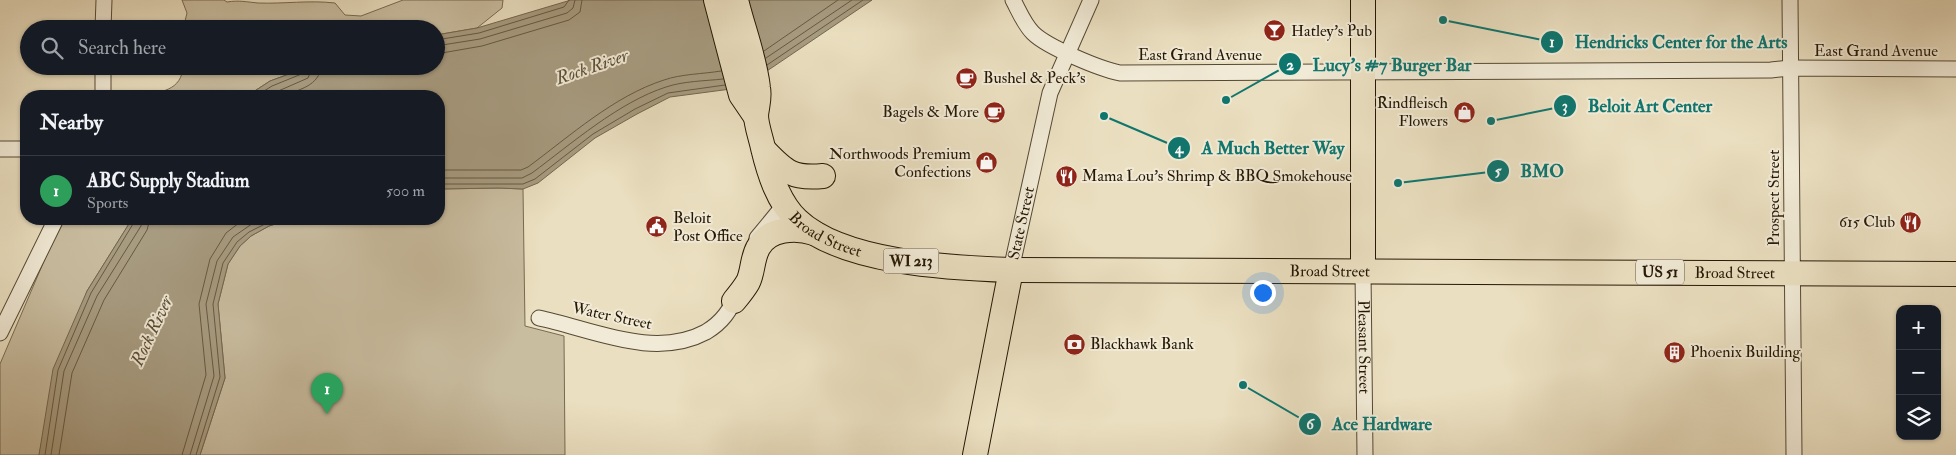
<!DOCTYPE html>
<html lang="en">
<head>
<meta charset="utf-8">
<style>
  :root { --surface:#171b24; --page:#20242c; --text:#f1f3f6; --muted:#9ea1a6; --line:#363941; --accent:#1a73e8 }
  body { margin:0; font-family:"IM FELL Double Pica",serif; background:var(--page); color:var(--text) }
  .controls { position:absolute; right:15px; bottom:15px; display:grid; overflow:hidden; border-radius:10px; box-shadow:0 1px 4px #0004 }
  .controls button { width:45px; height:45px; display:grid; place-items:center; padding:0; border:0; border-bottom:1px solid var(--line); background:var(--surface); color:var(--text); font:25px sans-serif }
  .you { position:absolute; left:1262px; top:292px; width:18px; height:18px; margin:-12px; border:4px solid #fff; border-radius:50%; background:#1a73e8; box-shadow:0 0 0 8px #1a73e833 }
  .badge { display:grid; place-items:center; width:32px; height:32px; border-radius:50%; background:var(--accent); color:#fff; font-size:16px; font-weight:700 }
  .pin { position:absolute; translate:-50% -41px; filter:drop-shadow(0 1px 2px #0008) }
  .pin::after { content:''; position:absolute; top:26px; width:18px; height:15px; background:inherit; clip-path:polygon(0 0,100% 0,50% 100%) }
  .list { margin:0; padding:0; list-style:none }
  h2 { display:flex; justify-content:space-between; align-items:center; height:65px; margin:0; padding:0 20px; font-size:21px }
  h2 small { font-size:16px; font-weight:400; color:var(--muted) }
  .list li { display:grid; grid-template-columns:32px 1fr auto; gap:15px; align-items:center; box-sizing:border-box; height:70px; padding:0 20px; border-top:1px solid var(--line) }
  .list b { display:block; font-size:19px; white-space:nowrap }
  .list p { margin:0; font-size:16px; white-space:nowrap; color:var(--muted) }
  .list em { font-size:16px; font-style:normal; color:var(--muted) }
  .icon { flex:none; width:28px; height:28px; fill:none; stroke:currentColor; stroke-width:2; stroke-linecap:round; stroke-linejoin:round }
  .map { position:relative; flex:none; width:1956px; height:455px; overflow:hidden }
  .search { position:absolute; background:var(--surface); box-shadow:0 1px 4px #0004; left:20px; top:20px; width:425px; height:55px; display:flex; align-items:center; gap:12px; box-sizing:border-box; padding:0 18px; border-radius:28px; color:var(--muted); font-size:19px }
  .panel { position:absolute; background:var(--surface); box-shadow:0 1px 4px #0004; left:20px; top:90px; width:425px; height:135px; border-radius:20px }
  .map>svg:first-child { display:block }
  .green { fill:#c9bda0; stroke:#776a52 }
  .water { fill:#a79b80; stroke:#73664e }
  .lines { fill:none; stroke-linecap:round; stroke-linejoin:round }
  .shore { stroke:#665942; stroke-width:1 }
  .minor-casing { stroke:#564933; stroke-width:17 }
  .primary-casing { stroke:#251704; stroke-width:26 }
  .minor { stroke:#f1ead6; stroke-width:15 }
  .primary { stroke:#eadfc0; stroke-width:24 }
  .labels { text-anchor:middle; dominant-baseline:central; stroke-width:4; stroke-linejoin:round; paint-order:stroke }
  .shield { fill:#f1ead6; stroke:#625643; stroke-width:1 }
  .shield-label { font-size:15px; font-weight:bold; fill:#251704 }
  .poi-label { font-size:16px; fill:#251704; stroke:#f1ead6; text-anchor:start }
  .street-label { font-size:16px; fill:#251704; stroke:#f1ead6 }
  .water-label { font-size:18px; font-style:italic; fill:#594c36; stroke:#f1ead6 }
  .leader { fill:none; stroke:#0f766e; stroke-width:2 }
  .callout-dot { fill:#0f766e; stroke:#f1ead6; stroke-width:2 }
  .mark-label { font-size:15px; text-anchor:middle; font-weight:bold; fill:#fff }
  .callout-label { font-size:18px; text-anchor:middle; font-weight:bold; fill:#0f766e; stroke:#f1ead6; stroke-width:4; stroke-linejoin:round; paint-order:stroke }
</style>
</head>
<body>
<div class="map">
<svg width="1956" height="455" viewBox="0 0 1956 455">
  <rect width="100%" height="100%" fill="#eadfc0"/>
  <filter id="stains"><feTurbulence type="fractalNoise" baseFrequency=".004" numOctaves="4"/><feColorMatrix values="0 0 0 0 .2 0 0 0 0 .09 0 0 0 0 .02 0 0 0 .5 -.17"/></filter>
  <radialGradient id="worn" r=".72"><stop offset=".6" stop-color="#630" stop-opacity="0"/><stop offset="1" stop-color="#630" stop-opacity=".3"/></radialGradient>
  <path class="green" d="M182,0H224L227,2C239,0 247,2 258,3C284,4 309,0 335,3L345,15L361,16L403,0H503L502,8L477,28L436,35V29H183L187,13Z
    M183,66H311L270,81L247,96H141C160,92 182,91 183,66Z
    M499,188L523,189L525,326L564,336L565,455H200L225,378L218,304L228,264L240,246L251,236L269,226L291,219H439V189Z
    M62,219H132L87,291L47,416L39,455H0V364Z"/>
  <path class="water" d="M571,0H872L761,75L731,89L670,97L637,114L595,138L538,183L523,189L499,188L439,189V96H247L270,81L311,66H436V35L477,28Z
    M132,219H291L269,226L251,236L240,246L228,264L218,304L225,378L200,455H39L53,369L87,291Z"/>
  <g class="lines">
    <path class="shore" d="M436,40L479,33L564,7L569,0
      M436,46L480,39L567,13L573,8L575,0
      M764,51L838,0
      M436,54L482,46L569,20L580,12L582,0
      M766,58L852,0
      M767,65L863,0
      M256,96L272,86L304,73L307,66
      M267,96L308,78L313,66
      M282,96C298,90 320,86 321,66
      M439,170H521L528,167C570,136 614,96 664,80C681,74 703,74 721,71
      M439,178H522L532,173C571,144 619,102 666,87C684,81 705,81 723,79
      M439,184H523L535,179L593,134L635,109L668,93L725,85
      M45,455L58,370L91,293L136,219
      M51,455L64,371L97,296L141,226L142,219
      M59,455L72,373L104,300L147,230L150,219
      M182,455L206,375L199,304L210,259L226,233L244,219
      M190,455L214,376L206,304L217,261L233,237L259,219
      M196,455L220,377L213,304L223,263L237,242L249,232L275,219"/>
    <defs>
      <g id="minor">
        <path d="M1013,0C1019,11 1024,24 1033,33C1047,47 1100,69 1120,73L1771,70L1790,68L1956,69"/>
        <path d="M1790,0L1794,455"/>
        <path d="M103,29L104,0"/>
        <path d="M103,96V66"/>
        <path d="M0,149H26"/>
        <path d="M757,238L785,204"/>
        <path id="s1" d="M1011,270L1050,93L1091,0"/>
        <path id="s2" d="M1363,271L1365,455"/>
        <path d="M539,318C592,329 654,360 706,332C721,323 731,311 736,294"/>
        <path d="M0,333L56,219"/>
      </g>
      <g id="primary">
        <path d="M716,0L741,95L756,117"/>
        <path id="s3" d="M736,0C743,29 755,59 758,88C760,97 757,106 756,115C756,125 761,138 763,148C769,173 778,202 797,220C842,263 951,268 1011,270L1956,274"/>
        <path d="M765,151C785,172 793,179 823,176"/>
        <path d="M1363,271V0"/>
        <path d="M734,301C739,295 744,289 748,282C753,272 752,259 758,248C768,228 796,227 814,233"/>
        <path d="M975,455L1011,270"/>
      </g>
    </defs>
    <use href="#minor" class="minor-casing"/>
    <use href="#primary" class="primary-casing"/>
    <use href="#minor" class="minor"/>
    <use href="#primary" class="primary"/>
  </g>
  <defs>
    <symbol id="bar-disc" viewBox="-11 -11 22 22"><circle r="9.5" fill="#8f2418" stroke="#f1ead6"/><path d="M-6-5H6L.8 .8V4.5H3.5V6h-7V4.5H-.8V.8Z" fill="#fff"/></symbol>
    <symbol id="cafe-disc" viewBox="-11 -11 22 22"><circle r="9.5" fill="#8f2418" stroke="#f1ead6"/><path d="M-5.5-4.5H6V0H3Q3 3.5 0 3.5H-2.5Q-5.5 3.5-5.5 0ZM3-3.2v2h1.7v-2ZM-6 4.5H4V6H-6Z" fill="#fff"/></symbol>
    <symbol id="shop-disc" viewBox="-11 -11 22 22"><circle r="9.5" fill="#8f2418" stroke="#f1ead6"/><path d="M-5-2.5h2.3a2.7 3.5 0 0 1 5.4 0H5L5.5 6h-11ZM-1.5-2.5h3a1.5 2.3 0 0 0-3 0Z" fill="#fff"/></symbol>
    <symbol id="restaurant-disc" viewBox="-11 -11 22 22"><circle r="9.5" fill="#8f2418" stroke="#f1ead6"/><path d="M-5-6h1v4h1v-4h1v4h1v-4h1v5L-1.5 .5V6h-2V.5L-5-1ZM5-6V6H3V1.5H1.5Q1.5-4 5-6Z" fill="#fff"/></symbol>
    <symbol id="civic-disc" viewBox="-11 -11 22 22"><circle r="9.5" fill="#8f2418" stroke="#f1ead6"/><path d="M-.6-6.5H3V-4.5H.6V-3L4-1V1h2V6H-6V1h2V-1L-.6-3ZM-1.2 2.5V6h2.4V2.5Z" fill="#fff"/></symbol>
    <symbol id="bank-disc" viewBox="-11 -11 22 22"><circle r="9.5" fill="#8f2418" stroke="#f1ead6"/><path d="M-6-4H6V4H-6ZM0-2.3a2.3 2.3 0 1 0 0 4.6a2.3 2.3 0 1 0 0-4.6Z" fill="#fff"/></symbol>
    <symbol id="building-disc" viewBox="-11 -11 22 22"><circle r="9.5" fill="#8f2418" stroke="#f1ead6"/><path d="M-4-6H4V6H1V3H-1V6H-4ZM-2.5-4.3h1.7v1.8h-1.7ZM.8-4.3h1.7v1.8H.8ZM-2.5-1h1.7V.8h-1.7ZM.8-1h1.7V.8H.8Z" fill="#fff"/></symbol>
  </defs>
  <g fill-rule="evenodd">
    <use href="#bar-disc" x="1262" y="18" width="25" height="25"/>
    <use href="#cafe-disc" x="954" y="66" width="25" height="25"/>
    <use href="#cafe-disc" x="982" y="100" width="25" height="25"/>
    <use href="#shop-disc" x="1452" y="100" width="25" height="25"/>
    <use href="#shop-disc" x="974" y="150" width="25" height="25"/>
    <use href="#restaurant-disc" x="1054" y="164" width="25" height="25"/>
    <use href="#restaurant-disc" x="1898" y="210" width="25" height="25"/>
    <use href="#civic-disc" x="644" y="214" width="25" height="25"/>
    <use href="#bank-disc" x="1062" y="332" width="25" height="25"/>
    <use href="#building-disc" x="1662" y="340" width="25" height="25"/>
  </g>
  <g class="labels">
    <g class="shield">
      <rect x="883.5" y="248.5" width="55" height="25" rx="4"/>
      <rect x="1636" y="259.5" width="48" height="25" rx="4"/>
    </g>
    <g class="shield-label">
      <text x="911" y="261">WI 213</text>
      <text x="1660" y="272">US 51</text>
    </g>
    <g class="poi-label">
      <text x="1291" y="31">Hatley's Pub</text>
      <text x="983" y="78">Bushel &amp; Peck's</text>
      <text x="1448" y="103" text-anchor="end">Rindfleisch<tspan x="1448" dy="18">Flowers</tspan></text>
      <text x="979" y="112" text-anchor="end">Bagels &amp; More</text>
      <text x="971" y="154" text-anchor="end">Northwoods Premium<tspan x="971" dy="18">Confections</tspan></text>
      <text x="1082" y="176">Mama Lou's Shrimp &amp; BBQ Smokehouse</text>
      <text x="673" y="218">Beloit<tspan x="673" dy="18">Post Office</tspan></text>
      <text x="1895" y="222" text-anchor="end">615 Club</text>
      <text x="1090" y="344">Blackhawk Bank</text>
      <text x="1690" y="352">Phoenix Building</text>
    </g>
    <g class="street-label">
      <text x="1876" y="51">East Grand Avenue</text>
      <text x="1200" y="55">East Grand Avenue</text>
      <text transform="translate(1774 198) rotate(-90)">Prospect Street</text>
      <text stroke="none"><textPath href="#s1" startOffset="48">State Street</textPath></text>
      <text stroke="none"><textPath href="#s3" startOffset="265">Broad Street</textPath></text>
      <text stroke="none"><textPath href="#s3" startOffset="775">Broad Street</textPath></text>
      <text stroke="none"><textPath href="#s3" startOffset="1180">Broad Street</textPath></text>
      <text transform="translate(612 316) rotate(12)">Water Street</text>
      <text stroke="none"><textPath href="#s2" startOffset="76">Pleasant Street</textPath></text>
    </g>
    <g class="water-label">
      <text transform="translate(592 67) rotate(-19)">Rock River</text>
      <text transform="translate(152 331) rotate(-65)">Rock River</text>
    </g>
  </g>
  <path class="leader" d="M1443 20L1552 42M1226 100L1290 64M1491 121L1565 106M1104 116L1179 148M1398 183L1498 171M1243 385L1310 424"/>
  <g class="callout-dot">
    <circle cx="1443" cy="20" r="5"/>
    <circle cx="1226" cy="100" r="5"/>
    <circle cx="1491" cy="121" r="5"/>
    <circle cx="1104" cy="116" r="5"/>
    <circle cx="1398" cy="183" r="5"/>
    <circle cx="1243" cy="385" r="5"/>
    <circle cx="1552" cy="42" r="12"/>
    <circle cx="1290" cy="64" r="12"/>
    <circle cx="1565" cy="106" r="12"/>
    <circle cx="1179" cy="148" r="12"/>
    <circle cx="1498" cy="171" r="12"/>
    <circle cx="1310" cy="424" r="12"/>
  </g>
  <g class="mark-label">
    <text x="1552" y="47">1</text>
    <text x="1290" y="70">2</text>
    <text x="1565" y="111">3</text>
    <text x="1179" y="153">4</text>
    <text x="1498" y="176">5</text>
    <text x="1310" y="429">6</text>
  </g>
  <g class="callout-label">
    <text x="1681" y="48">Hendricks Center for the Arts</text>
    <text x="1392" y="71">Lucy's #7 Burger Bar</text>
    <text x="1650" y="112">Beloit Art Center</text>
    <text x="1273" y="154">A Much Better Way</text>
    <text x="1542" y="177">BMO</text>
    <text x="1382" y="430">Ace Hardware</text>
  </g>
  <rect width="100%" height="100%" filter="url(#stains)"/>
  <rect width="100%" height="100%" fill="url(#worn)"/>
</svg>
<div class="controls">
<button>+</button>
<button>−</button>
<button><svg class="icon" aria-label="layers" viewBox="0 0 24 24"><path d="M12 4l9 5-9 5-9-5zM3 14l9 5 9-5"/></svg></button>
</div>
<div class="you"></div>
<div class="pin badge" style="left:327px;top:414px;background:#2e9e5b">1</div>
<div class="search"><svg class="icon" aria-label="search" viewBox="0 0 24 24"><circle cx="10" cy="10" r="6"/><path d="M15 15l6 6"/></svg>Search here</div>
<section class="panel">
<h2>Nearby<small></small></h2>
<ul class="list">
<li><span class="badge" style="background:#2e9e5b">1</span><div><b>ABC Supply Stadium</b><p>Sports</p></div><em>500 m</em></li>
</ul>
</section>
</div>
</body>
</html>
